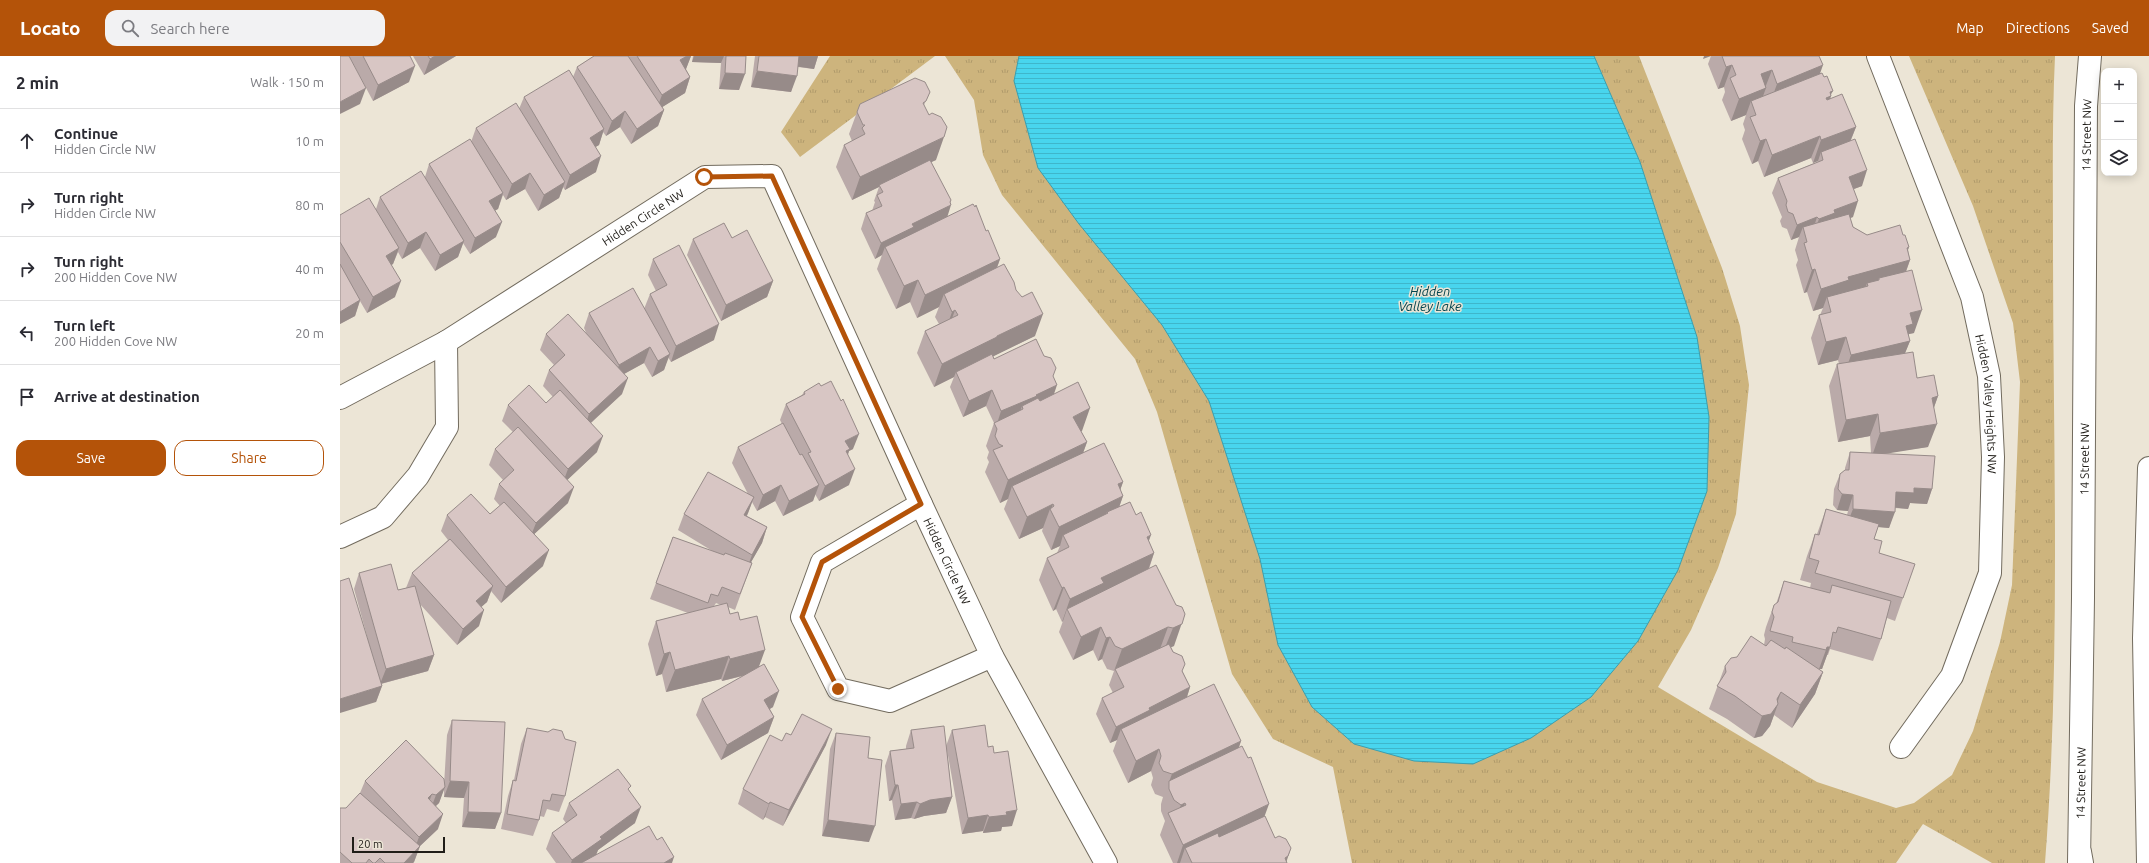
<!DOCTYPE html>
<html lang="en">
<head>
<meta charset="utf-8">
<style>
  :root { --surface:#fff; --page:#f2f2f3; --text:#2b2b33; --muted:#7c7c81; --line:#e1e1e2; --accent:#b45309 }
  body { margin:0; font-family:Ubuntu,sans-serif; background:var(--page); color:var(--text) }
  .controls { position:absolute; right:12px; top:12px; display:grid; overflow:hidden; border-radius:8px; box-shadow:0 2px 10px #0003 }
  .controls button { width:36px; height:36px; display:grid; place-items:center; padding:0; border:0; border-bottom:1px solid var(--line); background:var(--surface); color:var(--text); font:20px sans-serif }
  .scale { position:absolute; left:12px; bottom:10px; width:93px; box-sizing:border-box; padding-left:4px; border:2px solid #201d18; border-top:0; font-size:11px; line-height:14px; white-space:nowrap; color:#201d18; -webkit-text-stroke:3px #ece5d6; paint-order:stroke }
  .stop { position:absolute; width:12px; height:12px; margin:-9px; border:3px solid #b45309; border-radius:50%; background:#fff }
  .stop.end { background:#b45309; border-color:#fff; box-shadow:0 1px 4px #0008 }
  .list { margin:0; padding:0; list-style:none }
  h2 { display:flex; justify-content:space-between; align-items:center; height:52px; margin:0; padding:0 16px; font-size:17px }
  h2 small { font-size:13px; font-weight:400; color:var(--muted) }
  .list li { display:grid; grid-template-columns:26px 1fr auto; gap:12px; align-items:center; box-sizing:border-box; height:64px; padding:0 16px; border-top:1px solid var(--line) }
  .list b { display:block; font-size:15px; white-space:nowrap }
  .list p { margin:0; font-size:13px; white-space:nowrap; color:var(--muted) }
  .list em { font-size:13px; font-style:normal; color:var(--muted) }
  .actions { display:flex; gap:8px; padding:12px 16px }
  .actions a { flex:1; padding:9px 0; border:1px solid var(--accent); border-radius:12px; text-align:center; font-size:14px; color:var(--accent) }
  .actions .main { background:var(--accent); color:#fff }
  .icon { flex:none; width:22px; height:22px; fill:none; stroke:currentColor; stroke-width:2; stroke-linecap:round; stroke-linejoin:round }
  .map { position:relative; flex:none; width:1809px; height:807px; overflow:hidden }
  header { display:flex; align-items:center; gap:24px; box-sizing:border-box; height:56px; padding:0 20px; background:var(--accent); color:#fff }
  header strong { font-size:19px }
  nav { display:flex; gap:22px; margin-inline-start:auto; font-size:14px }
  .search { width:280px; height:36px; background:var(--page); display:flex; align-items:center; gap:10px; box-sizing:border-box; padding:0 14px; border-radius:12px; color:var(--muted); font-size:15px }
  main { display:flex }
  aside { flex:1; background:var(--surface) }
  .map>svg:first-child { display:block }
  .grass { fill:url(#grass-tufts) }
  .water { fill:url(#water-rules); stroke:#3c9eae }
  .lines { fill:none; stroke-linecap:round; stroke-linejoin:round }
  .street-casing { stroke:#726b5e; stroke-width:24 }
  .secondary-casing { stroke:#726b5e; stroke-width:24 }
  .primary-casing { stroke:#726b5e; stroke-width:24 }
  .street { stroke:#fff; stroke-width:22 }
  .secondary { stroke:#fff; stroke-width:22 }
  .primary { stroke:#fff; stroke-width:22 }
  .wall { fill:#baaaa9; fill-rule:evenodd }
  .shaded-wall { fill:#978b89 }
  .building { fill:#d8c6c4; stroke:#978b89 }
  .route { stroke:#b45309; stroke-width:5 }
  .labels { text-anchor:middle; dominant-baseline:central; stroke-width:3; stroke-linejoin:round; paint-order:stroke }
  .street-label { font-size:12px; fill:#201d18; stroke:#ece5d6 }
  .water-label { font-size:13px; font-style:italic; fill:#01434d; stroke:#ece5d6 }
</style>
</head>
<body>
<header>
<strong>Locato</strong>
<div class="search"><svg class="icon" aria-label="search" viewBox="0 0 24 24"><circle cx="10" cy="10" r="6"/><path d="M15 15l6 6"/></svg>Search here</div>
<nav><a>Map</a><a>Directions</a><a>Saved</a></nav>
</header>
<main>
<aside>
<h2>2 min<small>Walk · 150 m</small></h2>
<ul class="list">
<li><svg class="icon" aria-label="ahead" viewBox="0 0 24 24"><path d="M12 20V5M6 11l6-6 6 6"/></svg><div><b>Continue</b><p>Hidden Circle NW</p></div><em>10 m</em></li>
<li><svg class="icon" aria-label="right" viewBox="0 0 24 24"><path d="M7 20v-9h11M14 6l5 5-5 5"/></svg><div><b>Turn right</b><p>Hidden Circle NW</p></div><em>80 m</em></li>
<li><svg class="icon" aria-label="right" viewBox="0 0 24 24"><path d="M7 20v-9h11M14 6l5 5-5 5"/></svg><div><b>Turn right</b><p>200 Hidden Cove NW</p></div><em>40 m</em></li>
<li><svg class="icon" aria-label="left" viewBox="0 0 24 24"><path d="M17 20v-9H6M10 6l-5 5 5 5"/></svg><div><b>Turn left</b><p>200 Hidden Cove NW</p></div><em>20 m</em></li>
<li><svg class="icon" aria-label="arrive" viewBox="0 0 24 24"><path d="M6 21V4h12l-3 4 3 4H6"/></svg><div><b>Arrive at destination</b></div></li>
</ul>
<div class="actions"><a class="main">Save</a><a>Share</a></div>
</aside>
<div class="map">
<svg width="1809" height="807" viewBox="0 0 1809 807">
  <defs>
    <pattern id="grass-tufts" width="24" height="20" patternUnits="userSpaceOnUse"><rect width="24" height="20" fill="#cdb47d"/><path d="M3 7l-1-3M5 7V3M7 7l1-3M15 17l-1-3M17 17v-4M19 17l1-3" fill="none" stroke="#b09a6b"/></pattern>
    <pattern id="water-rules" width="6" height="5" patternUnits="userSpaceOnUse"><rect width="6" height="5" fill="#48d5ee"/><path d="M0 2.5h6" fill="none" stroke="#3fb6cb"/></pattern>
  </defs>
  <rect width="100%" height="100%" fill="#ece5d6"/>
  <path class="grass" d="M490,0H595L460,101L441,76Z
    M605,0H1299L1382,212L1400,270L1409,329L1396,458L1378,512L1351,574L1318,631L1477,726L1556,752L1574,747L1612,719L1633,675L1660,586L1672,529L1680,326L1673,267L1633,150L1569,0H1715C1712,63 1713,127 1713,191C1713,396 1721,602 1705,807H1652L1583,768L1556,807H1012L993,711L933,683L892,618L817,356L795,303L662,139L643,99L634,44Z"/>
  <path class="water" d="M679,0H1254L1300,106L1357,281L1369,361L1367,435L1338,514L1298,585L1251,641L1191,682L1133,708L1074,705L1014,688L972,651L938,589L920,503L869,345L822,269L739,168L698,112L674,25Z"/>
  <g class="lines">
    <defs>
      <g id="street">
        <path id="s1" d="M1538,0L1632,241L1649,320L1653,401L1650,517L1612,620L1561,691"/>
        <path id="s2" d="M0,342L106,286L365,121L432,120L581,448L652,600L766,807"/>
        <path d="M581,448L482,506L462,561L498,633L550,645L652,600"/>
        <path d="M0,481L43,461L78,420L107,371L106,286"/>
      </g>
      <g id="secondary">
        <path id="s3" d="M1739,807L1743,542L1746,50L1750,0"/>
        <path d="M1808,807L1804,582L1809,412"/>
      </g>
      <path id="primary" d="M1740,796L1742,807"/>
    </defs>
    <use href="#street" class="street-casing"/>
    <use href="#secondary" class="secondary-casing"/>
    <use href="#primary" class="primary-casing"/>
    <use href="#street" class="street"/>
    <use href="#secondary" class="secondary"/>
    <use href="#primary" class="primary"/>
  </g>
  <path class="wall" d="M9,0H70L69,26L33,45Z
    M73,0H116L84,19Z
    M254,0H351L346,13L350,21L345,37L322,51L324,54L318,70L291,88L280,71L266,80L263,76L259,89L255,91L256,116L225,134L223,131L219,142L198,155L185,133L166,144L163,139L158,153L155,154L156,181L130,198L123,187L118,201L95,215L80,192L62,203L58,196L53,208L51,209L55,241L27,257L20,245L15,260L0,268V159L36,153L40,141L85,121L89,108L131,86L136,72L179,53L184,41L233,21L237,11Z
    M353,0H406L399,34L379,33L381,7L352,6Z
    M415,0H478L474,13L458,11L451,36L411,31Z
    M1371,0H1479L1480,18L1491,39L1490,43L1516,71L1511,84L1522,130L1514,133L1513,161L1510,162L1513,171L1527,179H1563L1569,191L1568,194L1570,204L1566,216L1574,277L1569,278L1568,280L1570,285L1565,297L1577,322L1598,340L1594,351L1588,391L1545,397L1592,433L1587,448L1570,447L1568,453L1555,452L1549,472L1538,471L1534,483L1539,497L1563,542L1555,565L1547,562L1541,583L1533,605L1490,593L1488,599H1487L1482,613H1479L1483,616L1475,638L1452,672L1434,659L1430,670L1422,680L1414,682L1387,663L1369,653L1385,610L1397,601L1424,589L1425,583L1424,579L1426,571L1434,549L1436,548L1444,525L1470,532L1471,527L1460,524L1467,500L1475,478H1477L1486,453L1507,459L1508,455L1497,454L1493,449L1494,433L1500,418L1505,414V412L1510,396L1531,397L1530,380L1498,386L1489,330L1497,308H1499L1498,304L1478,309L1471,282L1479,259H1480L1483,252L1473,255L1467,236L1464,237L1456,209L1458,204L1455,194L1459,181L1451,184L1447,173L1442,171L1440,165L1442,161L1432,137L1438,122L1477,106L1478,105L1473,107L1471,102L1424,121L1418,105L1412,108L1402,83L1405,74L1403,68L1406,59L1391,65L1382,44L1385,36L1384,31L1378,33L1368,8Z
    M590,36L584,49L596,104L591,106L610,147L607,160L646,175L660,203L657,212L676,234L695,280L653,300L654,303L713,320L714,338L742,375H741L747,386L743,397L783,426L780,434L783,440L779,451L809,486L814,497L809,513L836,549L834,590L831,591L850,631L847,641L901,685L899,691L924,761L947,807H833L820,779L825,765L821,755V748L823,741L815,738L811,729L813,722L811,715L788,727L773,695L777,684L770,687L756,658L762,642L773,637L769,629L774,615L767,613L762,603L758,605L753,594L733,604L719,576L723,565L722,566L716,553L713,555L699,524L707,502L717,497L720,490L711,494L702,475L703,472L679,483L664,453L668,443L660,447L645,416L649,406L647,402L649,396L646,390L654,367L646,350L623,361L610,331L614,321L594,331L577,297L585,275L599,268L595,261L599,251L577,262L570,246L556,253L537,213L542,199L535,203L521,173L526,157L532,155L535,146L534,145L539,131L512,144L496,111L504,89L512,85L509,78L517,56Z
    M392,182L433,225L427,241L381,265L347,199L353,183Z
    M313,203L374,284L331,306L328,301L324,314L312,321L304,307L284,318L282,338L251,367L257,396L227,424L228,447L194,478L203,510L161,547L151,535L147,546L141,551L139,570L117,589L79,547L94,599L88,615L41,628L42,630L36,646L27,580L14,533L19,517L58,534L66,532L72,517L108,484L101,475L107,459L150,458L160,450L154,443L159,428L163,424L149,409L155,393L173,376L162,365L168,349L206,347L213,341L203,330L209,314L214,309L200,294L206,278L247,279L244,272L249,257L304,253L310,238L316,235L308,219Z
    M464,336L513,393L509,395L508,399L509,429L479,445L475,438L473,445L443,460L435,445L417,455L412,446L407,460L427,471L422,487L411,506L412,507L395,554L388,551L390,558L400,564L419,611L433,651L430,653L434,661L428,677L381,704L356,659L362,643L403,620L382,625L381,623L326,636L322,618L316,620L308,588L316,565L348,557L310,543L333,481L374,496L338,474L344,458L408,438L392,407L398,391L442,368L440,364L446,348L462,339ZM376,547L381,549L374,550Z
    M112,664L161,757L155,773L122,771L124,742L104,741V732L99,747L96,750L98,773L80,790L74,806L73,807H0V752H6L20,737L25,725L104,729L107,679Z
    M187,672L225,740L219,756L207,753L204,761L200,760L199,764L193,780L161,773L168,740L173,724H174L181,688Z
    M571,674L606,690L612,674L648,691L654,697L672,770L662,771L661,775L643,777V775L622,778L607,694L612,741L606,757L584,760L574,763L571,762L555,764L552,744L549,745L545,710L550,695L566,693V690Z
    M496,677L528,702L529,786L482,780L490,693Z
    M451,679L486,689L443,770L425,761L423,764L398,748L403,733L442,685Z
    M289,734L295,767L258,794L256,799L317,784L332,807H216L206,793L212,777L226,767L223,763L229,747Z"/>
  <path class="shaded-wall" d="M95,0H116L84,19L90,3Z
    M347,0H351L346,13L334,20L340,4Z
    M354,0H384L381,7L352,6Z
    M458,0H478L474,13L454,10Z
    M1364,0H1371L1363,3Z
    M1392,9L1384,31L1378,33L1386,11Z
    M1483,9L1475,32L1429,50L1437,28Z
    M75,10L69,26L33,45L38,29Z
    M1432,14L1425,32H1426L1418,54L1411,45L1406,59L1391,65L1399,43L1421,18Z
    M417,15L457,20L451,36L411,31Z
    M385,17L405,18L399,34L379,33Z
    M350,21L345,37L316,55L322,39Z
    M26,32L20,48L0,58V46Z
    M1493,35L1490,40H1491L1483,62L1486,42L1490,36Z
    M324,54L318,70L291,88L297,73Z
    M285,55L280,71L266,80L272,65Z
    M1516,71L1507,93L1481,96L1478,105L1473,107L1481,84Z
    M264,73L259,89L244,98L250,82Z
    M1480,80L1471,102L1424,121L1432,99Z
    M604,81L596,104L540,130L539,129V131L512,144L520,121Z
    M1426,83L1418,105L1412,108L1420,85Z
    M261,100L256,116L225,134L230,119Z
    M1527,114L1522,130L1503,137L1509,121Z
    M190,117L185,133L166,144L172,128Z
    M225,126L219,142L198,155L204,139Z
    M163,137L158,153L144,161L149,145Z
    M611,144L609,150L611,149L606,165L545,191L542,199L535,203L541,187Z
    M1518,145L1513,161L1491,169L1473,179L1479,163L1494,154Z
    M1477,161L1472,177L1463,171L1459,181L1451,184L1457,169Z
    M162,166L156,181L130,198L135,182Z
    M86,176L80,192L62,203L68,187Z
    M124,185L118,201L95,215L100,199Z
    M1569,191L1563,206L1570,204L1562,226L1539,224V222L1534,234L1528,230L1527,227L1524,237L1487,241L1483,252L1473,255L1481,233L1508,221Z
    M59,192L53,208L40,216L46,200Z
    M660,203L652,225L604,238L599,251L577,262L585,239Z
    M1475,213L1467,236L1464,237L1472,214Z
    M578,224L570,246L556,253L564,230Z
    M61,225L55,241L27,257L33,241Z
    M433,225L427,241L381,265L386,249Z
    M20,244L15,260L0,268V256Z
    M615,254L607,277L604,279L612,256Z
    M1582,254L1574,277L1569,278L1566,286L1570,285L1561,307L1503,322L1511,299L1570,257Z
    M703,258L695,280L650,302L616,316L614,321L594,331L602,308L657,280Z
    M379,268L374,284L331,306L336,290Z
    M1506,281L1498,304L1478,309L1486,286Z
    M310,291L304,307L273,324L279,309Z
    M330,298L324,314L312,321L318,305Z
    M288,322L282,338L244,373L249,358Z
    M717,329L712,344L683,353L682,350L678,362L656,371L661,355Z
    M652,334L646,350L623,361L629,345Z
    M1598,340L1590,363L1592,342Z
    M750,352L742,375L724,383L733,361Z
    M1538,358L1530,380L1498,386L1506,364Z
    M1597,368L1588,391L1532,400L1540,377Z
    M519,378L513,393L509,395L504,409L505,385Z
    M263,380L257,396L222,429L228,413Z
    M747,386L739,408L672,430L668,443L660,447L668,424Z
    M515,413L509,429L479,445L485,430Z
    M783,426L777,443L783,440L775,463L768,457L767,456L762,469L723,479L720,490L711,494L719,471L778,428Z
    M441,429L435,445L417,455L423,439Z
    M479,429L473,445L443,460L449,445Z
    M234,431L228,447L190,482L196,467Z
    M1574,432L1592,433L1587,448L1570,447L1568,453L1550,451L1556,436Z
    M1502,438L1513,439L1508,455L1497,454Z
    M414,441L408,457L399,474L404,459Z
    M713,448L711,454L710,453L703,472L679,483L687,461Z
    M1513,453L1555,456L1549,472L1507,468Z
    M427,471L422,487L406,515L412,499Z
    M811,479L803,501L807,481Z
    M209,494L203,510L161,547L166,531Z
    M814,497L806,520L727,553L723,565L722,566L730,543L761,522Z
    M153,530L147,546L130,561L136,545Z
    M724,531L716,553L713,555L722,532Z
    M144,554L139,570L117,589L123,573Z
    M845,558L834,590L824,594L833,572Z
    M761,571L753,594L733,604L741,581Z
    M828,571L820,593L775,613L774,615L782,593Z
    M770,581L762,603L758,605L766,582Z
    M1487,591H1490L1482,613H1479Z
    M425,594L417,616L382,625L390,603Z
    M330,596L322,618L316,620L324,598Z
    M94,599L88,615L40,628L46,613Z
    M389,600L381,623L326,636L335,614Z
    M1483,616L1475,638L1452,672L1460,649Z
    M42,630L36,646L0,657V643Z
    M850,631L845,647L781,673L777,684L770,687L776,671L809,652Z
    M439,635L433,651L419,659L424,644Z
    M1441,636L1436,650L1438,648L1430,670L1422,680L1414,682L1422,660L1437,643Z
    M434,661L428,677L381,704L387,689Z
    M492,673L486,689L443,770L449,754Z
    M901,685L893,708L829,726L832,718Z
    M819,693L811,715L788,727L796,705Z
    M110,725L129,726L124,742L104,741Z
    M555,729H558L552,744L549,745Z
    M105,731L99,747L90,755L96,739Z
    M92,738L86,754L88,742Z
    M612,741L606,757L584,760L574,763L580,748L590,744Z
    M430,746L425,761L423,764L429,748Z
    M577,746L571,762L555,764L561,748Z
    M845,747L837,769L833,768L841,749Z
    M929,748L921,770L845,792L840,807H837L843,789Z
    M301,751L295,767L258,794L256,799L244,807H231L232,804L260,781Z
    M677,754L672,770L662,771L661,775L643,777L649,761L666,756Z
    M128,756L161,757L155,773L122,771Z
    M103,758L98,773L80,790L74,806L73,807H64L73,797L79,781Z
    M648,759L643,775L622,778L628,762Z
    M488,764L535,770L529,786L482,780Z
    M951,792L946,807L945,802Z
    M334,801L332,807H324Z"/>
  <path class="building" d="M0,0H9L26,32L0,46Z
    M23,0H70L75,10L38,29Z
    M88,0H95L90,3Z
    M254,0H288L324,54L297,73L285,55L272,65L237,11Z
    M297,0H347L340,4L350,21L322,39Z
    M386,0H406L405,18L385,17Z
    M419,0H459L457,20L417,15Z
    M1382,0H1479L1483,9L1437,28L1432,14L1421,18L1426,32L1399,43L1390,22L1396,19L1392,9L1386,11Z
    M229,14L264,73L250,82L261,100L230,119L184,41Z
    M1482,17L1484,21L1487,20L1493,35L1490,36L1491,40L1486,42L1487,44L1502,38L1516,71L1481,84L1480,80L1432,99L1426,83L1420,85L1410,61L1416,59L1411,45Z
    M575,22L585,26L590,36L586,45L583,47L589,59L592,57L601,61L607,71L604,81L520,121L504,89L525,78L522,72L525,69H523L517,56L520,48Z
    M176,47L225,126L204,139L190,117L172,128L136,72Z
    M130,83L163,137L149,145L162,166L135,182L89,108Z
    M1515,83L1527,114L1509,121L1518,145L1494,154L1495,157L1479,163L1477,161L1457,169L1453,158L1448,156L1446,149L1447,145L1438,122L1483,104L1481,96Z
    M590,104L611,144L610,146L611,149L572,168L574,171L541,187L526,157L542,150L537,139L543,136L539,129Z
    M81,115L124,185L100,199L86,176L68,187L40,141Z
    M29,142L59,192L46,200L61,225L33,241L0,186V159Z
    M633,148L635,151L636,149L646,175L648,174L660,203L585,239L578,224L564,230L545,191Z
    M1509,158L1513,171L1527,179L1560,169L1563,179H1565L1569,191L1567,192L1570,204L1508,221L1509,224L1481,233L1475,213L1472,214L1464,187L1467,186L1463,171Z
    M384,167L392,182L407,174L433,225L386,249L353,183Z
    M339,189L379,268L336,290L310,238L327,229L313,203Z
    M0,208L20,244L0,256Z
    M664,208L674,226L676,234L682,241L692,236L703,258L657,280V281L602,308L585,275L618,259L615,254L612,256L604,238Z
    M1572,214L1582,254L1570,257L1573,268L1566,270L1570,285L1511,299L1506,281L1486,286L1479,259L1491,256L1487,241L1528,230L1527,227L1539,224V222Z
    M293,232L330,298L318,305L310,291L279,309L249,257Z
    M228,258L288,322L249,358L209,314L225,299L206,278Z
    M696,283L704,300L711,302L716,312L713,320L717,329L696,339L697,340L661,355L652,334L629,345L616,316L652,298L654,303Z
    M1573,296L1577,322L1594,319L1598,340L1592,342L1597,368L1540,377L1538,358L1506,364L1497,308Z
    M491,325L501,345L503,343L519,378L505,385L510,393L506,395L515,413L485,430L468,397L471,396L446,348L465,338L464,336L479,327L481,330Z
    M738,326L750,352L733,361L747,386L668,424L653,394L663,390L659,388L655,380L657,373L654,367L683,353L682,350L698,342L700,345Z
    M189,329L206,347L220,334L263,380L228,413L168,349Z
    M443,367L460,399L462,398L479,429L449,445L441,429L423,439L398,391Z
    M178,371L234,431L196,467L159,428L174,414L155,393Z
    M764,387L783,426L778,428L783,440L719,471L710,453L714,450L713,448L687,461L672,430Z
    M1510,396L1595,400L1592,433L1574,432V437L1556,436L1555,456L1513,453V439L1502,438L1498,433L1500,418L1505,414H1509Z
    M368,416L414,441L404,459L427,471L412,499L344,458Z
    M131,438L150,458L164,446L209,494L166,531L107,459Z
    M790,446L796,459L801,456L811,479L807,481L814,497L761,522L764,527L730,543L724,531L722,532L707,502L729,491L723,479L768,457L767,456Z
    M1486,453L1539,468L1534,483L1542,485L1539,497L1575,508L1563,542L1475,517L1479,505L1469,502L1475,478L1479,479Z
    M333,481L384,499L385,497L412,507L400,538L382,531L378,540L371,538L368,547L316,527Z
    M110,483L153,530L136,545L144,554L123,573L72,517Z
    M51,508L58,534L75,530L94,599L46,613L19,517Z
    M816,509L836,549L842,551L845,558L842,568L833,572L828,571L782,593L775,590L770,581L766,582L761,571L741,581L727,553Z
    M9,522L42,630L0,643V525Z
    M1444,525L1490,537L1492,529L1551,545L1541,583L1498,571L1496,577L1493,576L1490,591H1487L1486,594L1452,586L1453,581L1430,575L1434,561L1432,556L1434,549L1438,546Z
    M387,547L390,558L398,556L400,564L417,560L425,594L390,603L389,600L335,614L330,596L324,598L316,565Z
    M1411,580L1426,590L1431,584L1445,593L1446,591L1483,616L1460,649L1441,636L1437,643L1438,648L1431,658L1422,660L1395,640L1377,630L1386,616L1385,610L1391,602L1397,601Z
    M829,588L833,596L842,600L845,608L842,615L850,631L809,652L810,654L776,671L762,642L784,631L775,613Z
    M424,608L439,635L424,644L434,661L387,689L362,643Z
    M874,628L901,685L832,718L823,715L819,707L821,700L819,693L796,705L781,673Z
    M462,658L492,673L449,754L430,746L429,748L403,733L430,679L442,685L446,677L451,679Z
    M112,664L165,666L161,757L128,756L129,726L110,725Z
    M645,669L648,691L653,690L654,697L668,695L677,754L666,756L667,759L649,761L648,759L628,762L612,674Z
    M604,670L612,741L590,744L580,748L577,746L561,748L558,729H555L550,695L574,692L571,674Z
    M187,672L208,676L213,673L222,675L225,683L236,686L225,740L212,738L210,745L203,744L199,764L167,758L173,724L176,725Z
    M496,677L530,681L528,702L542,704L535,770L488,764Z
    M66,684L104,723L105,731L96,739L92,738L88,742L103,758L79,781L25,725Z
    M902,690L908,702L911,701L929,748L843,789L828,757L846,749L845,747L841,749L834,744L829,733V725Z
    M278,713L291,730L288,733L301,751L260,781L262,783L232,804L212,777L237,759L229,747Z
    M20,737L80,790L64,807H45L40,802L35,807H33L29,803L26,807H12L0,796V752H6Z
    M925,760L935,782L939,780L946,783L951,792L948,800L945,802L947,807H852L845,792L878,777L879,781Z
    M309,770L317,784L322,781L334,801L324,807H241Z"/>
  <g class="lines">
    <path class="route" d="M364,121L432,120L581,448L482,506L462,561L498,633"/>
  </g>
  <g class="labels">
    <g class="street-label">
      <text stroke="none"><textPath href="#s3" startOffset="728">14 Street NW</textPath></text>
      <text stroke="none"><textPath href="#s2" startOffset="353">Hidden Circle NW</textPath></text>
      <text stroke="none"><textPath href="#s1" startOffset="367">Hidden Valley Heights NW</textPath></text>
      <text stroke="none"><textPath href="#s3" startOffset="404">14 Street NW</textPath></text>
      <text stroke="none"><textPath href="#s2" startOffset="917">Hidden Circle NW</textPath></text>
      <text stroke="none"><textPath href="#s3" startOffset="80">14 Street NW</textPath></text>
    </g>
    <g class="water-label">
      <text x="1090" y="235">Hidden<tspan x="1090" dy="15">Valley Lake</tspan></text>
    </g>
  </g>
</svg>
<div class="controls">
<button>+</button>
<button>−</button>
<button><svg class="icon" aria-label="layers" viewBox="0 0 24 24"><path d="M12 4l9 5-9 5-9-5zM3 14l9 5 9-5"/></svg></button>
</div>
<div class="scale">20 m</div>
<div class="stop" style="left:364px;top:121px"></div>
<div class="stop end" style="left:498px;top:633px"></div>
</div>
</main>
</body>
</html>
